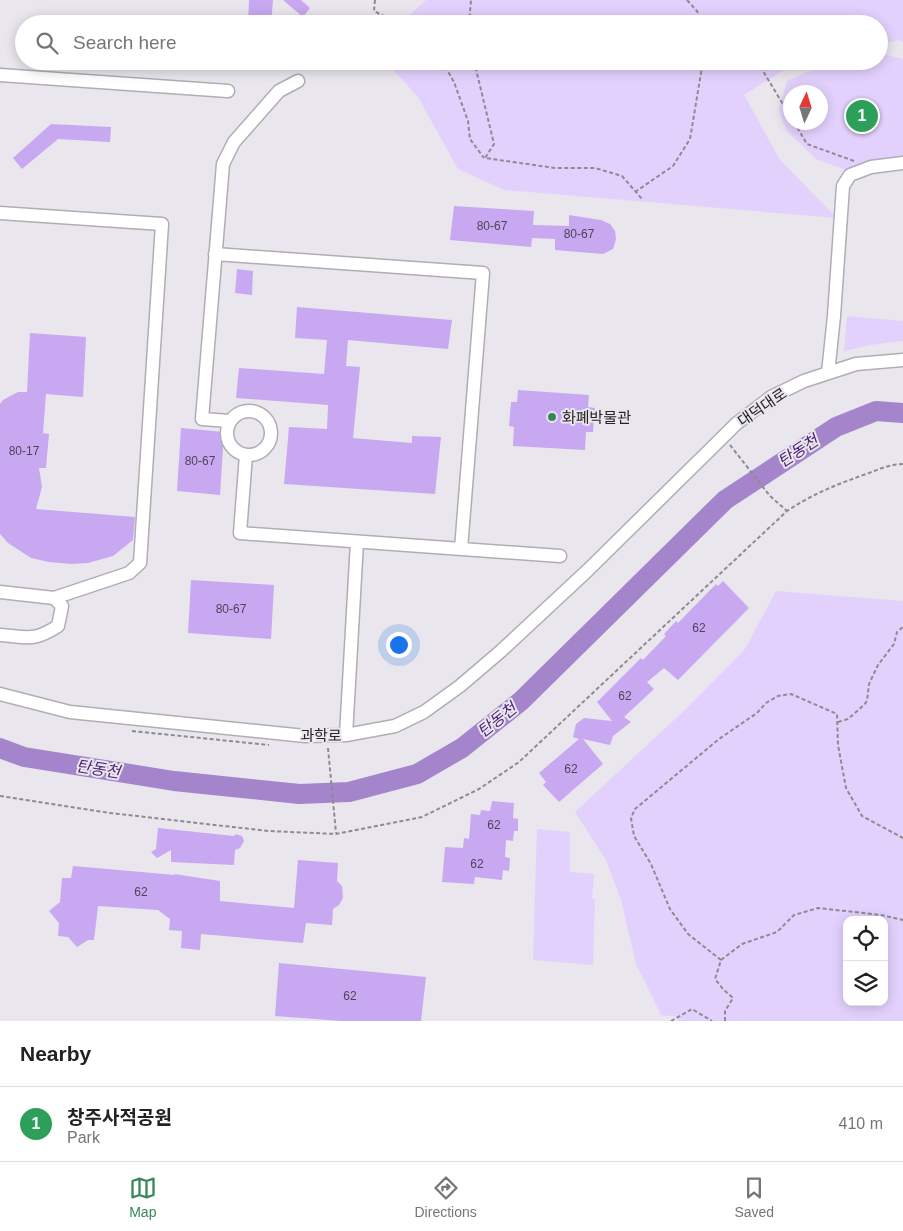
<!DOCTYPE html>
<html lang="en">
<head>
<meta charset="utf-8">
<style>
  :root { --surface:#fff; --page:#f2f2f2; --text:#222; --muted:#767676; --line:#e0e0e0; --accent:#398859 }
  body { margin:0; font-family:Helvetica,"Noto Sans KR",sans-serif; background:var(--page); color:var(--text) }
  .controls { position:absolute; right:15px; bottom:15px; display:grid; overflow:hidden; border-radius:10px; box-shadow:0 2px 12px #0003 }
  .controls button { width:45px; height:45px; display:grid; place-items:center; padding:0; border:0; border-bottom:1px solid var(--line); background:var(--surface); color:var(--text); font:25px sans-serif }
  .compass { position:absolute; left:783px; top:85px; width:45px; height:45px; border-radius:50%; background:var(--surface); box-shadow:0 2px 12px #0003; rotate:4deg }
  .you { position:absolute; left:398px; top:644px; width:18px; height:18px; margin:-12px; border:4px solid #fff; border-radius:50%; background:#1a73e8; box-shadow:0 0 0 8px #1a73e833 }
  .badge { display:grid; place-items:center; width:32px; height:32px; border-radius:50%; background:var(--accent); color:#fff; font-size:16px; font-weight:700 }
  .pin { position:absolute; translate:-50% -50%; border:2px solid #fff; box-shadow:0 1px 5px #0006 }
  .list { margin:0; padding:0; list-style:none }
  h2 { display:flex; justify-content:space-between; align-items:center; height:65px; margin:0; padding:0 20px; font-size:21px }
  h2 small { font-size:16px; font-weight:400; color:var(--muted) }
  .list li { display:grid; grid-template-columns:32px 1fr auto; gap:15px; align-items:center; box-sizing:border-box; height:75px; padding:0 20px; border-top:1px solid var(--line) }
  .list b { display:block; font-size:19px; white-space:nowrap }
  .list p { margin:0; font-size:16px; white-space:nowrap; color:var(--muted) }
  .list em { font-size:16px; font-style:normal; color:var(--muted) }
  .icon { flex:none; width:28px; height:28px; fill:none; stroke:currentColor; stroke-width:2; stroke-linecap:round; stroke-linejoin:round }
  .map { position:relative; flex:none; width:903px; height:1021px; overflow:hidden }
  .search { position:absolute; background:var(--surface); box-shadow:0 2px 12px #0003; left:15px; right:15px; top:15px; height:55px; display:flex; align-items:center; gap:12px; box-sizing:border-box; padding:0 18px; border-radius:28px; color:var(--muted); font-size:19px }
  .sheet { height:140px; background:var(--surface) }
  nav { display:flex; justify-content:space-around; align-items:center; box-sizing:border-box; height:70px; border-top:1px solid var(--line); background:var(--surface); font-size:14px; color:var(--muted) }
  nav a { display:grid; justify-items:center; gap:2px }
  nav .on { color:var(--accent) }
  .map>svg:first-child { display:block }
  .green { fill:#e3d1fd; fill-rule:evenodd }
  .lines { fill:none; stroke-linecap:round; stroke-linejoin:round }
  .river { stroke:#a484ca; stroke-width:20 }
  .building { fill:#c8a8f0 }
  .minor-casing { stroke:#b0adb4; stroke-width:15 }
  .path { stroke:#8d8b90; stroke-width:2; stroke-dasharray:4 2.5; stroke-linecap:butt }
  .minor { stroke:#fff; stroke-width:12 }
  .poi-dot { fill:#398859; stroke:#e9e6ed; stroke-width:2 }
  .labels { text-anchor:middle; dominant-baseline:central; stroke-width:4; stroke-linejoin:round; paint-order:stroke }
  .number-label { font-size:12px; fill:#4e4559 }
  .street-label { font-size:15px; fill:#252427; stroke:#e9e6ed }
  .poi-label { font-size:15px; fill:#252427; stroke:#e9e6ed; text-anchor:start }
  .water-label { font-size:16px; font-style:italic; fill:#4e2275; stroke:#e9e6ed }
</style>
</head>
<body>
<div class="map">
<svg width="903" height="1021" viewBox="0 0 903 1021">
  <rect width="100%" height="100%" fill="#e9e6ed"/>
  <path class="green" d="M426,0H903V42L899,40L879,44V24H400Z
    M879,53L903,59V157L846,170L816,159L786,130L779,110L787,81L807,72L844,61H879ZM790,92H820V122H790Z
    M385,61H808L792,65L744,95L780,160L837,218L504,190L458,169L418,97Z
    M847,316L903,321V341L870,345L844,351Z
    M776,591L903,601V1021H678V1017L661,1015L636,964L621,900L606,860L575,812L687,708L745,649ZM847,920H884V1002H847Z
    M537,829L570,832V872L594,874L592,899H595L593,965L533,960Z"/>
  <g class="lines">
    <path class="river" d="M0,748L24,757L174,781L299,794L349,792L417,774L462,748L521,701L725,500L836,427L876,411L903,413"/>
  </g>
  <path class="building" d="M249,0H273L271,24H248Z
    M283,0H301L310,8L303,17Z
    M51,124L111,127L110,142L58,139L22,169L13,158Z
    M454,206L534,211L533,225L569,226V215L601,220L610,224L615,231L616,239L613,249L603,254L555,250V239L532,238L531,247L450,240Z
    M237,269L253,271L252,295L235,293Z
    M297,307L452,320L448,349L348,340L346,366L360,367L353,438L412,443V436L441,437L435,494L284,484L289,427L327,429L328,405L236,398L239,368L324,374L327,340L295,338Z
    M30,333L86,337L83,397L46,394L43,433L49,434L46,468H39L42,487L36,509L135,517L133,540L113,556L88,563L71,564L49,562L31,558L8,543L0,534V404L3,400L18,392H27Z
    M518,390L589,395L588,407L595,408L593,432H586L585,450L513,446L514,427L509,426L511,402H517Z
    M181,428L224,432L220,495L177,491Z
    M191,580L274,585L271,639L188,633Z
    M723,581L749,608L678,680L664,668L647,682L654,689L624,717L631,722L613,736L610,745L583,739L603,764L559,802L543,785L546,782L539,773L579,739L573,737L576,724L584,718L612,721L597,702L641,658L643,660L666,636L664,634L676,621L678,623L716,584L718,586Z
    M492,801L514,803L513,818L518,819V831H514L513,841L506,840L505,857L510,858L509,871L503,870L502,880L475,877L474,884L442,882L445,847L463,848L464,838L469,839L471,814L480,815L481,810L490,811Z
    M158,828L234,836L236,834L242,836L244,841L240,848L235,850L234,865L171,862V850L157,858L151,852L156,849Z
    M298,860L338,863L337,881L342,886L343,898L339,905L333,909L332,925L306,923L303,943L201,934L200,950L181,948L182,931L169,930L170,919L158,910L98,906L94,940H88L77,947L68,937L58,936L59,923L49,911L60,902L62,878H71L73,866L175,875L174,874L220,881V901L294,908Z
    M279,963L426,977L421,1021H342L275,1016Z"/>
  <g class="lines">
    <defs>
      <path id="minor" d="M0,75L228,91
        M0,213L162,224L140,563L129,573L54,598L0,592
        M215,254L483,273L461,549
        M828,373L834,316L843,186L850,175L871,167L903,163
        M227 433a22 22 0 1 1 44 0a22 22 0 1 1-44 0Z
        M230,421L202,419L223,164L234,142L279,91L298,81
        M246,455L240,533L560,556
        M0,635C28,637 33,642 58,626L62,606L54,598
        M0,694L70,712L305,736L346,735L395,726L424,712L460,686L501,651L588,570L736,424L771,397L804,381L856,364L903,360
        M346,735L357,542"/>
    </defs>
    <use href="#minor" class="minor-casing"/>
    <path class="path" d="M375,0L374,11L399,24
      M687,0L697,11L703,24
      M469,24L471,0
      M442,61L454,82L468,121L470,139L484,158
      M474,61L494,144L485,158L555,168H595L622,176L642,199
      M757,61L790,116
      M794,122L807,144L854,161
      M635,192L673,166L690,139L703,61
      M730,445L770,496L787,511
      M838,722L848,719L864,705L867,701L869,684L878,665L894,644L897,632L903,627
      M132,731L269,745
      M328,748L336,833
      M0,796L110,813L268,831L336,834L422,817L479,789L519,762L787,511C814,493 838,484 869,473C879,469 892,464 903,464
      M721,960L688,934L670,909L651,864L634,836L631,818L635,809L719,739L757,713L766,703L778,696L791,694L837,714L838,745L846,788L862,816L903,838
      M671,1021L692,1009L712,1021
      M725,1021V1011L733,998L723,989L715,979L721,960L742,944L777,932L794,915L818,908L881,915L903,920"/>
    <use href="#minor" class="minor"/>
  </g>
  <circle class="poi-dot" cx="552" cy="417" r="5"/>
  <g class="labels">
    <g class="number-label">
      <text x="492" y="226">80-67</text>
      <text x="579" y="234">80-67</text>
      <text x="24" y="451">80-17</text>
      <text x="200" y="461">80-67</text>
      <text x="231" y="609">80-67</text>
      <text x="699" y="628">62</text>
      <text x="625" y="696">62</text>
      <text x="571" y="769">62</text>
      <text x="494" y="825">62</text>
      <text x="477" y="864">62</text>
      <text x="141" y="892">62</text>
      <text x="350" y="996">62</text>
    </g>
    <g class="street-label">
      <text transform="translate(762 407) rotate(-34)">대덕대로</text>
      <text x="321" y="735">과학로</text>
    </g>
    <g class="poi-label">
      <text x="562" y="417">화폐박물관</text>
    </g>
    <g class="water-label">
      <text transform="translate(798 451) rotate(-33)">탄동천</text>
      <text transform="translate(497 720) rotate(-38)">탄동천</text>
      <text transform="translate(98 769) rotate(9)">탄동천</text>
    </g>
  </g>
</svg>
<div class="controls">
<button><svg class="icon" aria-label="locate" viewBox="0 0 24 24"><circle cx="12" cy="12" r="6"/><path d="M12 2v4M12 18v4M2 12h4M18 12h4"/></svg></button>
<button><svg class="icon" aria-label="layers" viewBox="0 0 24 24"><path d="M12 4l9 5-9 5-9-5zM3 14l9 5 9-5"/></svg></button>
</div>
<svg class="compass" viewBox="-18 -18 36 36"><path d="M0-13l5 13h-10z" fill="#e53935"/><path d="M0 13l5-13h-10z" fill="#767676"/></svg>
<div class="you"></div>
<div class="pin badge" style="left:862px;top:116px;background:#2e9e5b">1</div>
<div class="search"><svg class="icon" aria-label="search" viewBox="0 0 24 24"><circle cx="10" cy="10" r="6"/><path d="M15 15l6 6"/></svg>Search here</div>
</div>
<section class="sheet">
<h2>Nearby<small></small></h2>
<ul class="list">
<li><span class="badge" style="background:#2e9e5b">1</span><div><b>창주사적공원</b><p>Park</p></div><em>410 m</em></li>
</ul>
</section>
<nav>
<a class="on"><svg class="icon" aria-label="map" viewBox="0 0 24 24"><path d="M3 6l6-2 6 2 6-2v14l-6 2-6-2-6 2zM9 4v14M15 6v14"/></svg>Map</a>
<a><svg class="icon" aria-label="directions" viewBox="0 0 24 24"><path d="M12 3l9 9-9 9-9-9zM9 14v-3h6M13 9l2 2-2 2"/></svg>Directions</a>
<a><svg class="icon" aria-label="saved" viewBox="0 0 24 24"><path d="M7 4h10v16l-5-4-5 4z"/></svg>Saved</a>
</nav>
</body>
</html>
